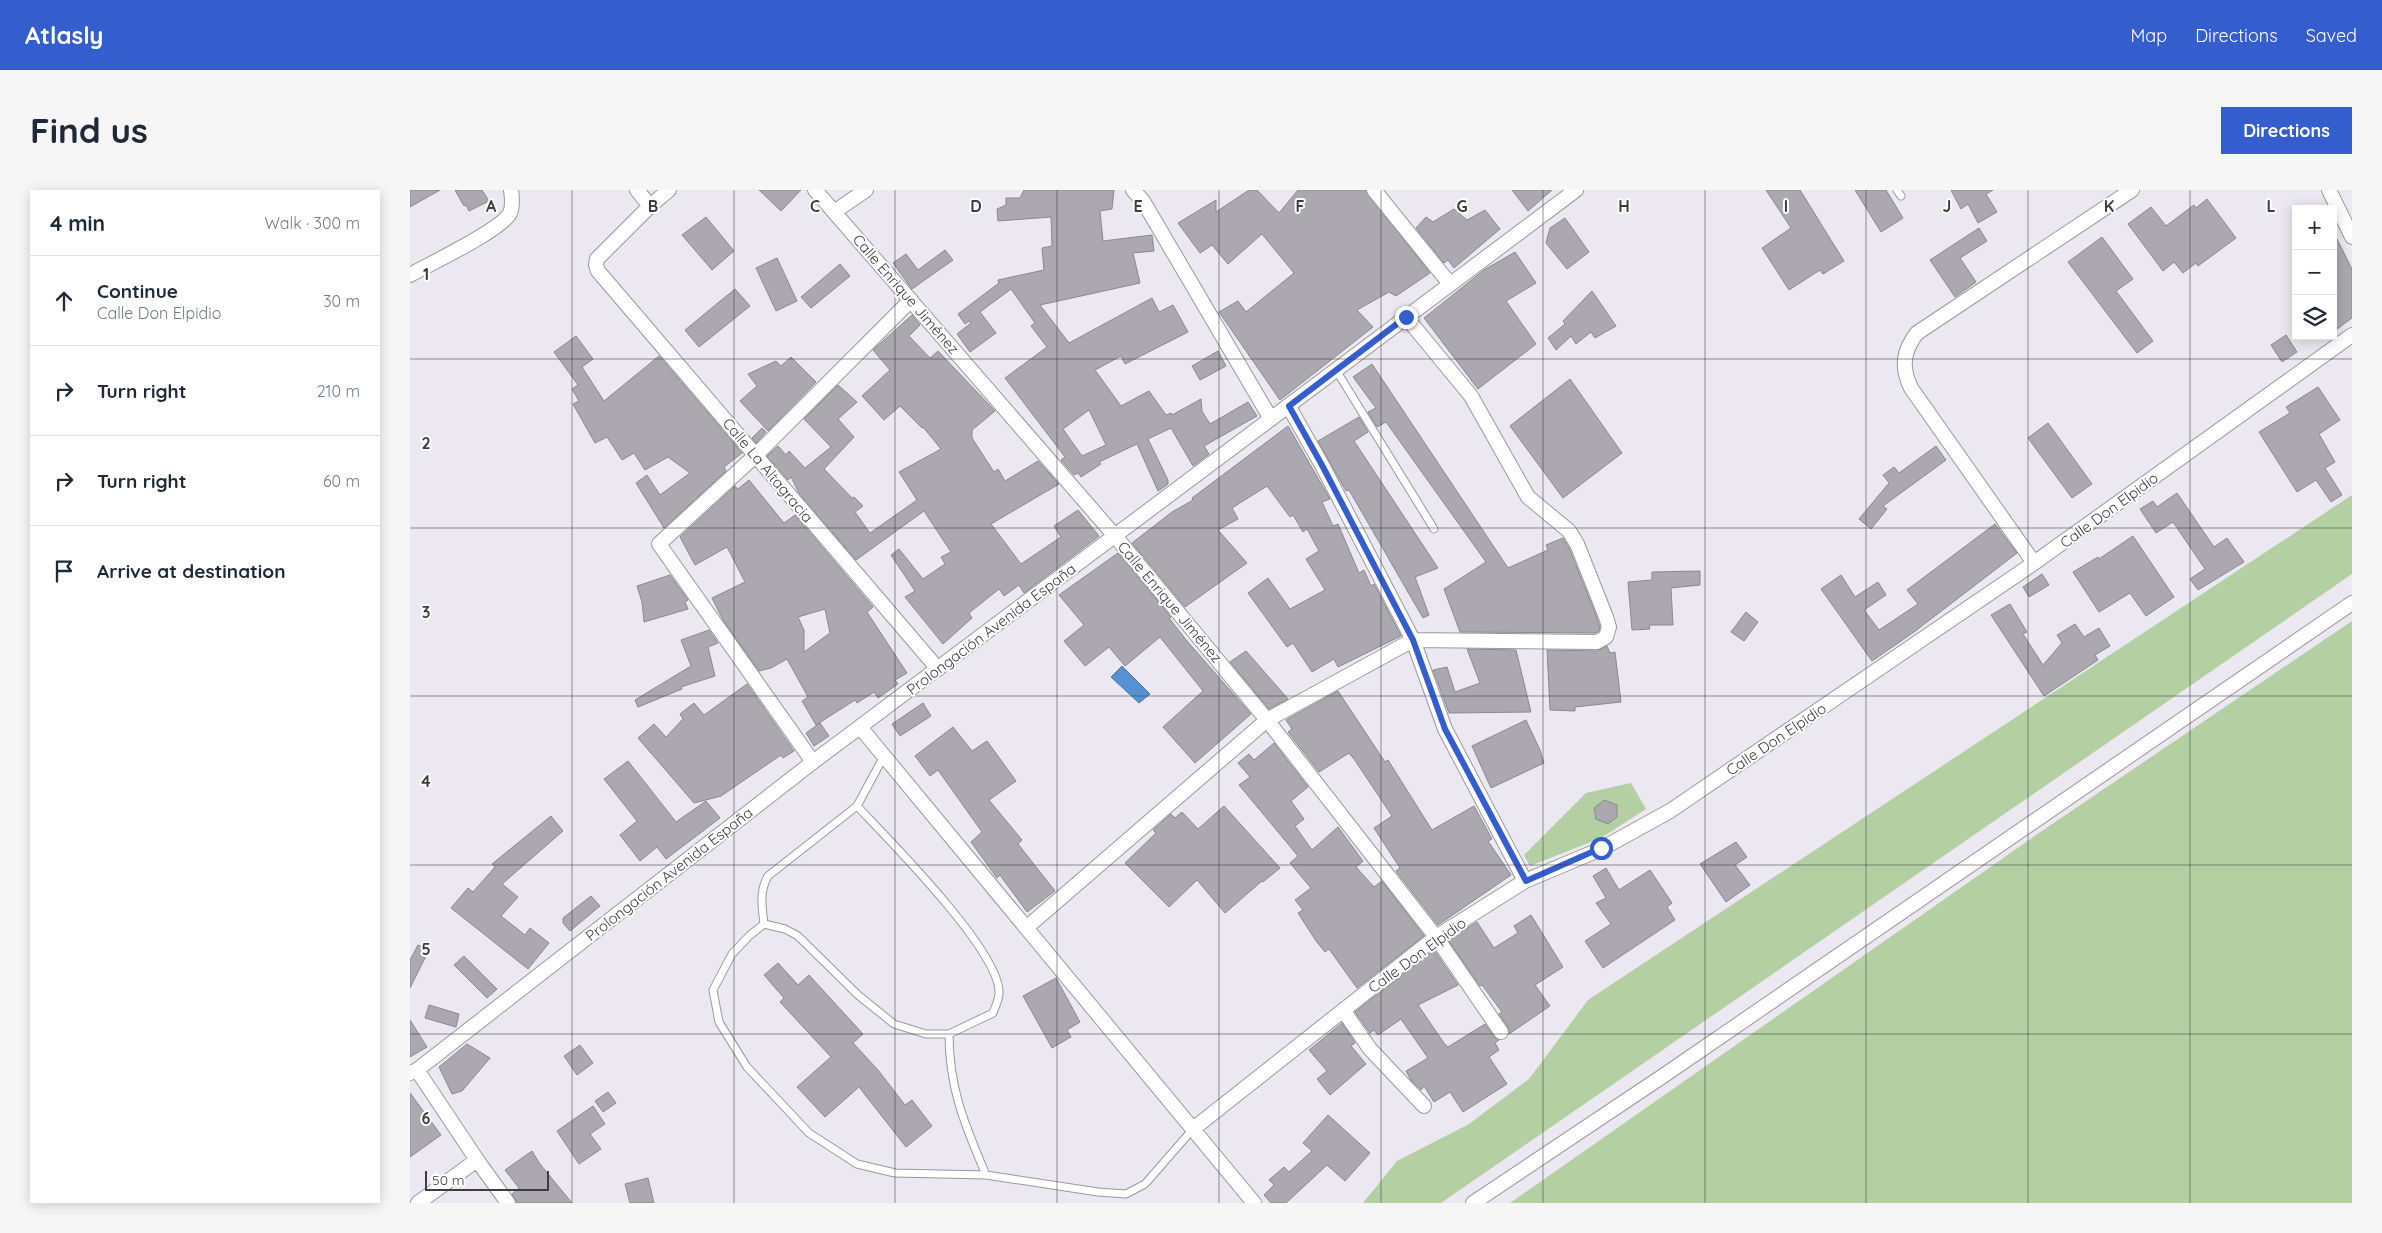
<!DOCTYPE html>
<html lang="en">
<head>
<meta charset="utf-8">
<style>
  :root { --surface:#fff; --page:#f6f6f7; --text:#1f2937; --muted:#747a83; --line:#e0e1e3; --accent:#345dcd }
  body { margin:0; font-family:Quicksand,sans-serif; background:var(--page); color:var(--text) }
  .controls { position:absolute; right:15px; top:15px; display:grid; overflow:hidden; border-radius:0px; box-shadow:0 2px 12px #0003 }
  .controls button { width:45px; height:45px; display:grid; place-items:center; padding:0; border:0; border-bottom:1px solid var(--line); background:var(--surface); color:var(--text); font:25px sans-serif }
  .scale { position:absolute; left:15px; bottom:12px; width:124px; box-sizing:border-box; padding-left:5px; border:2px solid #3d3c3f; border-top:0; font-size:14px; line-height:18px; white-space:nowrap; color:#3d3c3f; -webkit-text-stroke:4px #fff; paint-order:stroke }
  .stop { position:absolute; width:15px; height:15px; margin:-11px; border:4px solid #345dcd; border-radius:50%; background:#fff }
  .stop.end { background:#345dcd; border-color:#fff; box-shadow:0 1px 5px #0008 }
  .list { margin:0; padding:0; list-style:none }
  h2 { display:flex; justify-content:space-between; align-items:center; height:65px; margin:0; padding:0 20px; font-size:21px }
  h2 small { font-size:16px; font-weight:400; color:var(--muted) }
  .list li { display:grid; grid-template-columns:32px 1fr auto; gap:15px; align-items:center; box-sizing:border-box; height:90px; padding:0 20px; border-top:1px solid var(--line) }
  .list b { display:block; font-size:19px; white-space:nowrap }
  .list p { margin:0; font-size:16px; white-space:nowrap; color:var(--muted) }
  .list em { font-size:16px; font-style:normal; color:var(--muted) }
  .icon { flex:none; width:28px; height:28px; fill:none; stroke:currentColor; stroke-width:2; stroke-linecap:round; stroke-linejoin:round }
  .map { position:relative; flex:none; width:1942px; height:1013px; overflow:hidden; border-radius:0px }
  header { display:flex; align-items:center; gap:30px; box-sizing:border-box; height:70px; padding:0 25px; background:var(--accent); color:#fff }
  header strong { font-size:24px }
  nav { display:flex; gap:28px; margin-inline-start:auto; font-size:18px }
  .intro { display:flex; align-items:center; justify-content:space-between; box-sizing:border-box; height:120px; padding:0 30px }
  h1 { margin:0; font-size:35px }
  .button { padding:12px 22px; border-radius:0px; background:var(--accent); color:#fff; font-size:18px; font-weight:700 }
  main { display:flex; gap:30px; padding:0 30px }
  aside { flex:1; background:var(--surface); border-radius:0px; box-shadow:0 2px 12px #0003 }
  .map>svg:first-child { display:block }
  .green { fill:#b4d0a2 }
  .water { fill:#5492d1; stroke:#4d78a5 }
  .building { fill:#aba8b0; stroke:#8b8890; fill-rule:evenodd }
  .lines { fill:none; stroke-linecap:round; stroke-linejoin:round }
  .lane-casing { stroke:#9a979f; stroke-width:9 }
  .street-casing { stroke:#9a979f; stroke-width:16 }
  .lane { stroke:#fff; stroke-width:7 }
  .street { stroke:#fff; stroke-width:14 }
  .route { stroke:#345dcd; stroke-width:6 }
  .grid { fill:none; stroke:#3d3c3f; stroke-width:1; stroke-opacity:0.55 }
  .labels { text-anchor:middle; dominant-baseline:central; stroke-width:4; stroke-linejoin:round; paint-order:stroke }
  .street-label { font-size:15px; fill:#3d3c3f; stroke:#fff }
  .grid-label { font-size:16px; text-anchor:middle; font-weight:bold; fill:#3d3c3f; stroke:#fff; stroke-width:4; stroke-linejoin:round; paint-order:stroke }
</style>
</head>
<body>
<header>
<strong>Atlasly</strong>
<nav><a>Map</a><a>Directions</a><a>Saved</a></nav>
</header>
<div class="intro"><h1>Find us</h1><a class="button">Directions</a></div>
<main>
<aside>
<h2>4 min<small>Walk · 300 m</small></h2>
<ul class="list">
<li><svg class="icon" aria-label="ahead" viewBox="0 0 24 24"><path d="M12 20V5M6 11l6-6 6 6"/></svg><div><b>Continue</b><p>Calle Don Elpidio</p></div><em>30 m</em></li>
<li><svg class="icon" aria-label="right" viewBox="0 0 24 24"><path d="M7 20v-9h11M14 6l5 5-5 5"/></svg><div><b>Turn right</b></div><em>210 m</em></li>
<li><svg class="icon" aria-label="right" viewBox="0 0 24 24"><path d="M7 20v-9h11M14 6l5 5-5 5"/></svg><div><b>Turn right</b></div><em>60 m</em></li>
<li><svg class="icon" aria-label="arrive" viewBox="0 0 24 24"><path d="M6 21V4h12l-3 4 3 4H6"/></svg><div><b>Arrive at destination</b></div></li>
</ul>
</aside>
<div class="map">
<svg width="1942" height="1013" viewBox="0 0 1942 1013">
  <rect width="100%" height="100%" fill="#ebe8f1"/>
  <path class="green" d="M1942,305V384L1031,1013H953L987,971L1059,934L1119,889L1178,810Z
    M1942,431V1013H1100L1626,645Z
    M1221,593L1236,619L1191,648L1120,676L1114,665L1176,603Z"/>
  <path class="water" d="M712,476L740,504L729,513L701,487Z"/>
  <path class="building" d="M0,0H30L0,17Z
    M45,0H72L79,11L59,21L56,15L54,16Z
    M349,0H391L371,21Z
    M614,0H704L702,19L690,21L693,51L742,45L744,61L723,63L730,93L630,115L659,153L742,108L749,122L763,115L778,142L715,174L711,166L685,180L711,216L739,201L756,225L761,223L762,225L791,209L792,221L800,234L838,212L847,226L794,256L799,264L783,276L761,238L738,249L758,290V294L748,301L727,254L689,272L691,274L671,287L668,283L664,285L651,270L655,267L595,188L637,157L621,136L625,133L601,99L570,122L586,143L560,162L547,144L561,133L559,131L555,134L548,124L589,93L588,90L634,80L632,58L642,56L641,27L588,31L587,19L596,15V8H610ZM679,220L696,255L672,266L653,239Z
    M839,0H847L869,23L888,0H955L1020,83L986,106L979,102L947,120L963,137L870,210L809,122L828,111L836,122L884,83L852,44L818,74L802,55L790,63L768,33L806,10V22Z
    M1102,0H1142L1118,21Z
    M1356,0H1390L1434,71L1413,84L1410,80L1379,100L1352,58L1381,38Z
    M1445,0H1476L1493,28L1471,42Z
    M1541,0H1583L1576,4L1587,22L1568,33L1558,14L1551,19Z
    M1797,9L1826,48L1788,76L1786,73L1773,83L1764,72L1753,81L1718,34L1741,17L1756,36L1784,15L1786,18Z
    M1044,19L1057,30L1075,20L1090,39L1044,78L1038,70L1034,73L1006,38L1016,27L1023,32Z
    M296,27L324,61L302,80L272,45Z
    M1155,28L1179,62L1157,79L1136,53L1140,38Z
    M1569,38L1577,51L1550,68L1566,92L1545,107L1520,70Z
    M1923,41L1942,79V128L1923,142Z
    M1692,47L1723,89L1706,101L1743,151L1727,163L1658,72Z
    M535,60L543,70L502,99L483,73L496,64L508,80Z
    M1105,62L1126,93L1096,111L1126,154L1068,199L1014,128L1074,80Z
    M367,68L387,111L366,121L346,78Z
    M430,74L440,86L401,118L391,107Z
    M325,99L340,116L289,157L275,140Z
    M1182,101L1206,136L1185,148L1181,142L1166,154L1161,146L1146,160L1138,148L1155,134L1153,131Z
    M502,125L510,135L499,146L520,168L528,161L585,221L562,240V248L584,282L588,279L595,291L628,271L649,294L581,334L611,374L651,347L644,336L668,320L689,346L614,403L609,395L594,406L589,399L559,423L562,428L533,454L495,407L505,401L481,365L489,359L513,389L535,374L531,367L541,362L514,321L446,370L389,303L381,287L378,290L357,266L368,256L376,265L379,261L395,278L421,257L394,229L428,195L447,212L428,229L444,247L414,279L442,308L444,307L453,316L445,322L460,343L507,310L489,282L531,259L513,237L512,238L490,216L474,230L452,206L480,180L463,160Z
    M1876,145L1887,162L1872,172L1861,155Z
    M166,146L183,169L172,177L194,211L249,166L332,263L314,277L316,281L254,338L226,293L237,285L250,305L280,283L258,267L235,280L224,263L212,270L197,247L185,253L163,214L169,211L162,199L168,195L144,162Z
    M808,161L816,176L790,190L782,176Z
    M381,167L406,192L358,241L330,211L347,196L338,184L366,171L371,176Z
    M962,174L1098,378L1138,360L1136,355L1153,348L1159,358L1184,420L1190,437L1189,441L1185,443L1050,442L1034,399L1076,372L976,232L967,237L958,222L966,218L943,187Z
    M1160,189L1212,263L1153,308L1100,236Z
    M1908,197L1930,230L1909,244L1925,272L1915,278L1932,305L1921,312L1906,290L1887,302L1849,242L1880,223L1876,217Z
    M949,227L958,242L944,251L1028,378L1005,387L1019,425L1013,428L939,300L936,301L908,251Z
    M1638,233L1682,294L1662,308L1618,248Z
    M878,236L920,309L912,312L923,336L928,334L949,383L954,380L961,396L964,394L991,446L928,477L924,469L902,482L883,453L877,457L838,403L858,388L880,419L915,400L896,369L909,361L897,339L893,342L883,325L880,327L857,296L822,318L828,329L808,340L837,373L775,417L722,353L762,322L783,310L782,308Z
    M352,238L356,242L346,253L342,248Z
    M1526,256L1536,270L1473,316L1477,319L1461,339L1449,329L1479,293L1473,285L1484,277L1489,283Z
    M339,290L374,333L385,325L463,417L457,422L497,483L485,490L488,494L468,508L464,502L447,513L445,510L406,535L392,511L398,507L377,469L361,478L349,481L313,430L302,408L335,392L317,357L285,375L270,347L325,296L328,299ZM415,419L420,443L394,462V440L388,427Z
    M1767,303L1804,357L1817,348L1834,372L1788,400L1780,389L1795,379L1763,332L1746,343L1730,319L1743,311L1747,317Z
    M1585,334L1607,363L1504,442L1462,471L1411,399L1431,385L1445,407L1468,392L1476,405L1454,420L1469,440L1508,414L1497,400Z
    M1723,346L1764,407L1736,426L1720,403L1689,422L1663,382L1688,367L1689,369Z
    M708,363L761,427L759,428L777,451L841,524L785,573L753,537L793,501L750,447L715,476L699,457L675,476L654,451L674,435L649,405Z
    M1290,381V395L1261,398L1263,435H1239L1240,439L1222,440L1218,392L1242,390V382Z
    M1632,384L1639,395L1619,407L1613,397Z
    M260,385L278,410L275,412L278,419L234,432L232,412L227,396Z
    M1600,414L1617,442L1613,444L1633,475L1652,453L1647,445L1665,434L1674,447L1689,438L1700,456L1685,465L1688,470L1634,506L1581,425Z
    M1336,422L1348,432L1334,451L1321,442Z
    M299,440L308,453L298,457L305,486L271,497L272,499L228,517L225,510L281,476L271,450Z
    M1197,456L1200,463L1205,462L1211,512L1165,517V521L1140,520L1137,460L1187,461Z
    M1057,459L1106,460L1121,522L1039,523L1023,480L1037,477L1045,502L1070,493Z
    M836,461L878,509L859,519L820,472Z
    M337,494L384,561L373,568L371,565L311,606L284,613L228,548L244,534L256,547L273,529L270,524L284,513L294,525Z
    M928,501L975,572L978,570L1022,640L1064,616L1082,649L1078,651L1101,685L1028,735L986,681L990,678L964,638L982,626L944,569L939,563L909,582L878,542L882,539L876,530Z
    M513,513L521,526L490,546L482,534Z
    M1116,530L1130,560L1134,573L1081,598L1062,556Z
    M410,533L419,546L404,556L396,543Z
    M543,537L562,561L577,551L606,591L579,610L612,650L608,654L645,701L617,722L590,685L587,688L561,652L572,642L528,580L520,586L505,566Z
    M864,553L898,597L881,611L894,629L885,636L902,660L928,637L953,671L946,677L964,697L972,691L1014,746L947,798L919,759L915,762L906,751L888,723L893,720L885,710L901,698L880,673L888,666L829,595L840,587L828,573L839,564L844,570Z
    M218,571L266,632L296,611L310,628L256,669L247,657L230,671L210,645L227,631L194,589Z
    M1194,610L1207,615V627L1198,634L1186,629L1184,618Z
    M814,616L870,678L853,692L852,691L815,723L787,690L759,717L715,673L746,643L743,640L761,624L765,628L772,622L788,639Z
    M141,626L153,641L92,694L108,707L91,726L115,745L120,738L139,753L118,779L41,718L58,698L63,702L85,677L82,674Z
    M1326,652L1337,667L1325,675L1340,695L1316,712L1290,674Z
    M1196,678L1209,700L1240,680L1262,713L1257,717L1265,730L1193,778L1175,751L1201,734L1186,713L1196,708L1183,686Z
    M181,706L190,716L160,741L153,733V728Z
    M1121,725L1153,777L1125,795L1140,816L1099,844L1098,837L1089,824L1092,822L1072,795L1070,796L1038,750L1067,732L1084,758L1108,743L1104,736Z
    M8,755L19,760L0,798V770Z
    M1024,760L1048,795L1008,815L1034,853L1038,857L1075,834L1084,847L1089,850L1085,853L1089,860L1079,867L1097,894L1053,922L1040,902L1024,912L1014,896L1011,900L1001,890L996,881L1018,868L991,829L968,845L964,840L960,843L945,822Z
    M54,766L87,799L77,808L44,775Z
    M368,773L388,795L399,785L453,844L443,853L468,880L495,915L502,910L522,936L496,957L449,897L415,927L387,897L421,867L370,812L374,808L354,785Z
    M646,788L670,832L657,840L661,847L642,858L613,806Z
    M19,815L49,824L46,837L15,828Z
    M0,830L17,857L0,867Z
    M932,833L945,853L941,856L956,874L920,905L907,889L917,881L899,860Z
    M57,854L80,868L52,901L42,904L29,877Z
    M170,855L183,873L167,885L154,866Z
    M198,902L206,913L193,922L185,911Z
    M0,903L31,945L0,967Z
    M183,916L195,934L180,944L191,959L169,974L147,941Z
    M918,925L960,963L935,991L917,975L876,1013H861L854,1005L864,995L859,990L874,977L879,982L902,961L893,953Z
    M122,961L130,974L162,1013H107L102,1004L109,998L95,980Z
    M238,988L244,1013H220L215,994Z"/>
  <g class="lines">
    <defs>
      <path id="lane" d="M1487,0L1491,6
        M926,180L1024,339
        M447,616C479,650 587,758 589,801C590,808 585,817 583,823L539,844H516L484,834L448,805L388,746L375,739L354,734C352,716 349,702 358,686L447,616L474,566
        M354,734L339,746L322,764L303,800L309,832L337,877L399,943L447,974L485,983L576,985L688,1002L716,1004L735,994L783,939
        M539,844C539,899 555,935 576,985"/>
      <path id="street" d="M227,0L240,16
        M259,0L240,16L187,69L186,75L188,81L528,479
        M405,0L705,346L857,530L1026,747L1091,842
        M723,0L733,11L861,229
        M964,0L1040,94
        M1919,0L1942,47
        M424,22L456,0
        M0,85C19,74 92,40 100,23C103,17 102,7 101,0
        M879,217L913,277L1003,450L1035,539L1115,691
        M1624,373L1501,198C1491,177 1493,161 1507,143L1722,0
        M450,537L844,1013
        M403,572L249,354L346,265L501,110
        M616,738L857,530L1003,450L1187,452L1196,447L1199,437L1196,427L1167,354L1159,341L1118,307L1061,206L996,127
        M933,820L960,859L1014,916
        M7,880L67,970L98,1013
        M0,883L7,880L403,572L1166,0
        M783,939L1026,747L1115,691L1191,659L1260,621L1624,373L1942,145
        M8,1013L67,970
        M1063,1013L1253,886L1942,413"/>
    </defs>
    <use href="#lane" class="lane-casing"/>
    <use href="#street" class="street-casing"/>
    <use href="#lane" class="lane"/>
    <use href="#street" class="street"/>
  </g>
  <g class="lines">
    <path class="route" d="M996,127L879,216L913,277L1003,450L1035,539L1116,691L1191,658"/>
  </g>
  <path class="grid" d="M162,0V1013M324,0V1013M485,0V1013M647,0V1013M809,0V1013M971,0V1013M1133,0V1013M1295,0V1013M1456,0V1013M1618,0V1013M1780,0V1013M0,169H1942M0,338H1942M0,506H1942M0,675H1942M0,844H1942"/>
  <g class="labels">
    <g class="street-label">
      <text transform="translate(496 104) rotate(49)">Calle Enrique Jiménez</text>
      <text transform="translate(358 280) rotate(50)">Calle La Altagracia</text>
      <text transform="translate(1699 320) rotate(-36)">Calle Don Elpidio</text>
      <text transform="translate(760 412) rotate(50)">Calle Enrique Jiménez</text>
      <text transform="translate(581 439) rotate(-37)">Prolongación Avenida España</text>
      <text transform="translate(1366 549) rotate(-34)">Calle Don Elpidio</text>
      <text transform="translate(259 684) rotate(-38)">Prolongación Avenida España</text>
      <text transform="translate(1007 765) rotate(-36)">Calle Don Elpidio</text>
    </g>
  </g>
  <g class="grid-label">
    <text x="81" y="22">A</text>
    <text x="243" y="22">B</text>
    <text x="405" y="22">C</text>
    <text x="566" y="22">D</text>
    <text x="728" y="22">E</text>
    <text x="890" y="22">F</text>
    <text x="1052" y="22">G</text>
    <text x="1214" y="22">H</text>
    <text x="1376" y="22">I</text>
    <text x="1537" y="22">J</text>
    <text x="1699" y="22">K</text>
    <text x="1861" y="22">L</text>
    <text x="16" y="90">1</text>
    <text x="16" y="259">2</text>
    <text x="16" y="428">3</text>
    <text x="16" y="597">4</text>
    <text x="16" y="765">5</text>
    <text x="16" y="934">6</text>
  </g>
</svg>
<div class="controls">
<button>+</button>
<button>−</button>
<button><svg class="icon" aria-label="layers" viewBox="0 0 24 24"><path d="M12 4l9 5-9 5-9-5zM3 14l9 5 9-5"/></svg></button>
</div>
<div class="scale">50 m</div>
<div class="stop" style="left:1191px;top:658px"></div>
<div class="stop end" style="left:996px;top:127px"></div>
</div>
</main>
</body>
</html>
